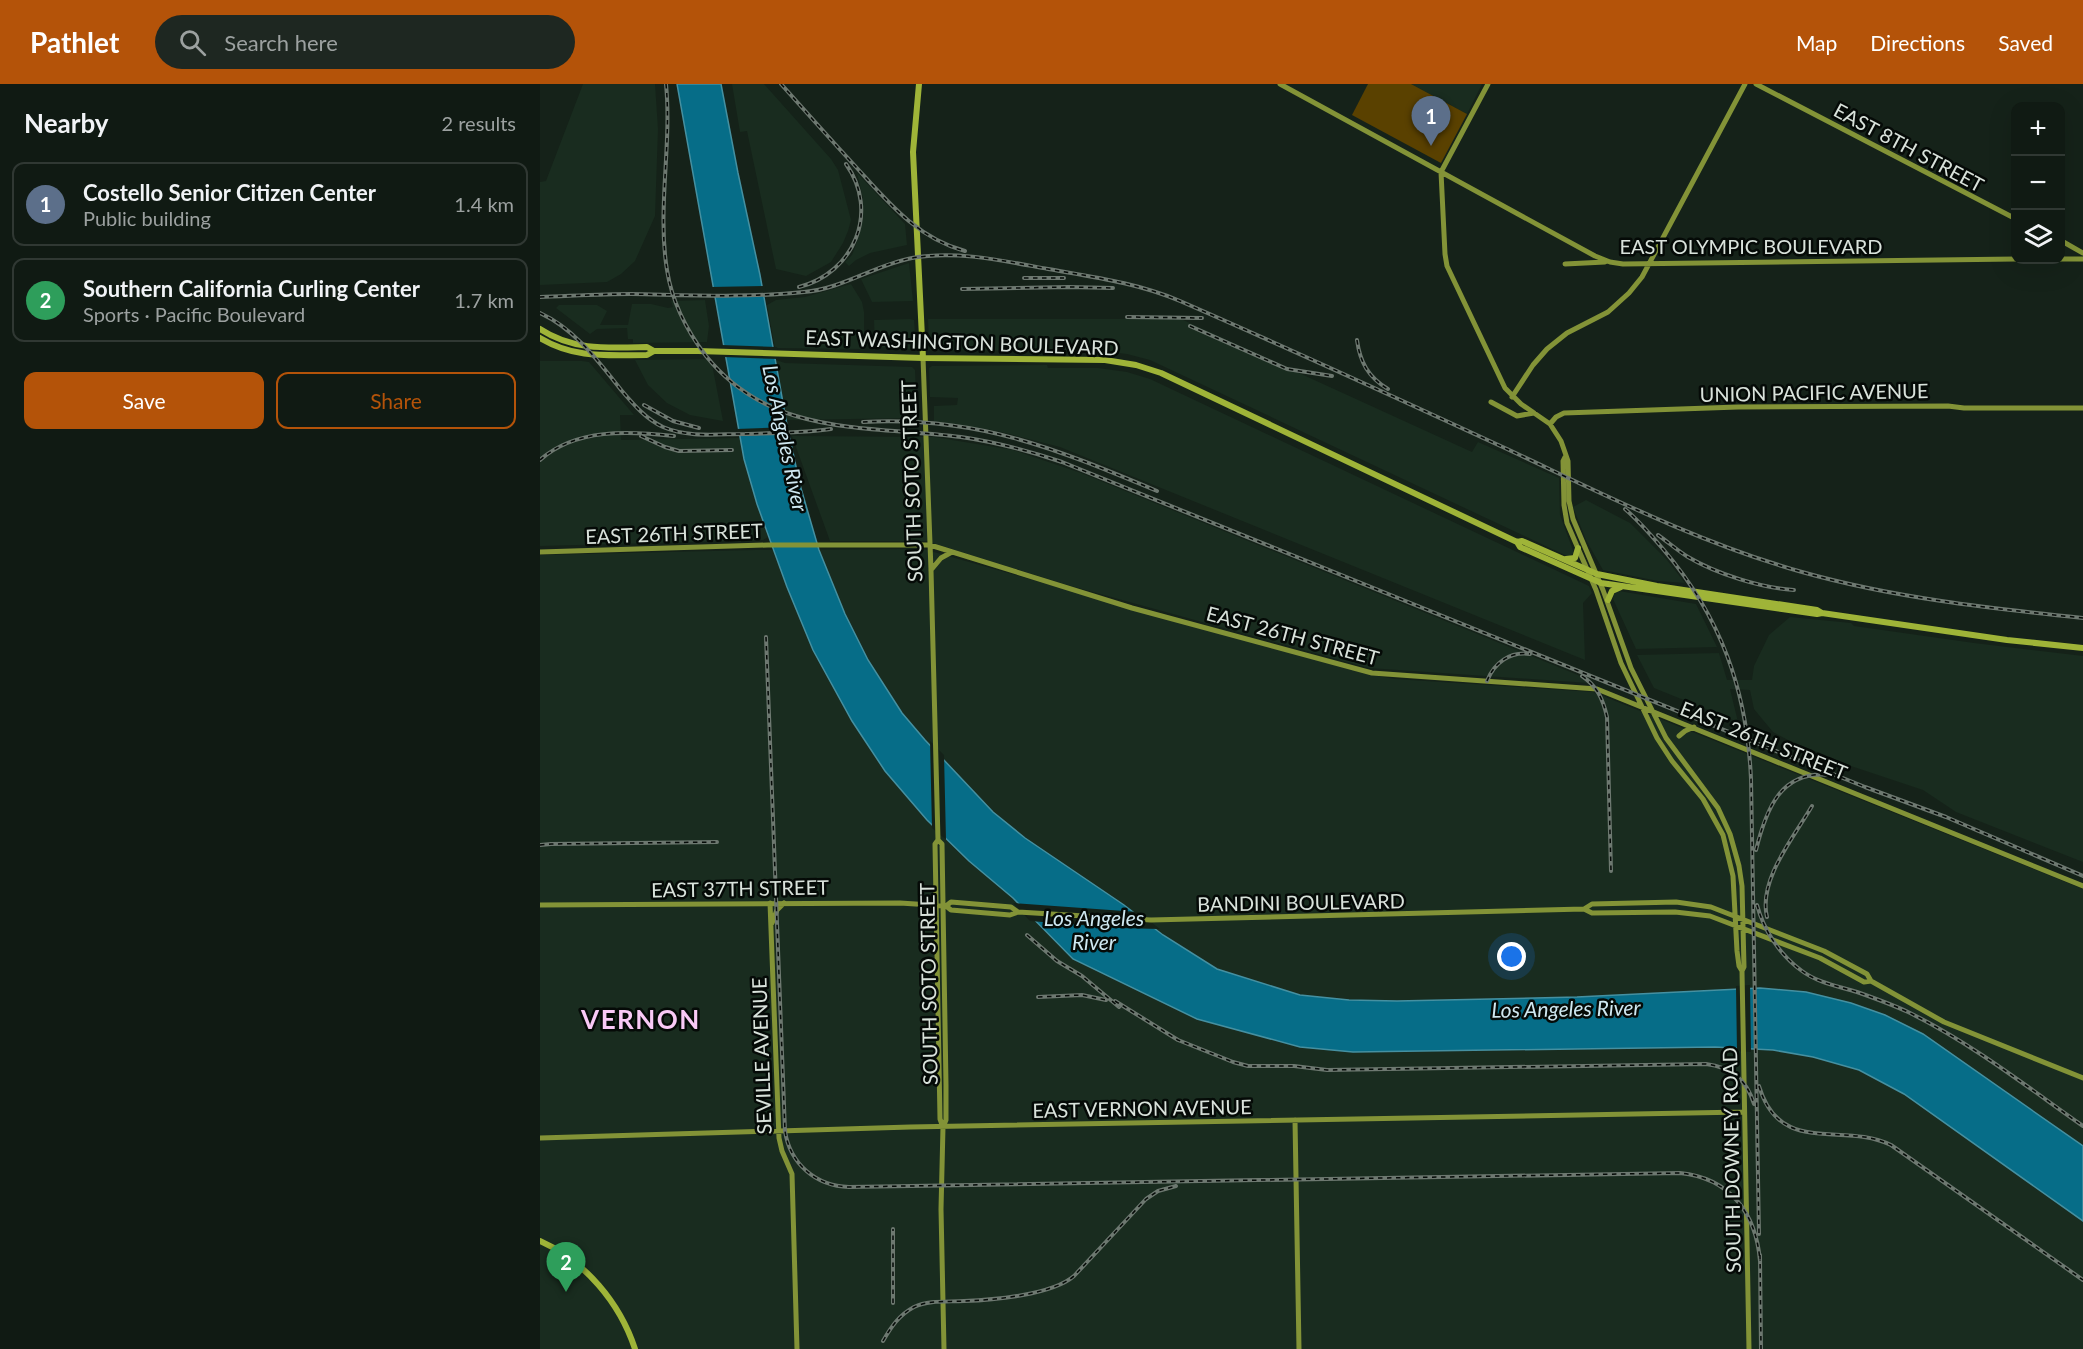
<!DOCTYPE html>
<html lang="en">
<head>
<meta charset="utf-8">
<style>
  :root { --surface:#101a13; --page:#1e2721; --text:#f1f3f6; --muted:#9ca1a0; --line:#303833; --accent:#b45309 }
  body { margin:0; font-family:Lato,sans-serif; background:var(--page); color:var(--text) }
  .controls { position:absolute; right:18px; top:18px; display:grid; overflow:hidden; border-radius:12px; box-shadow:0 6px 24px #0002 }
  .controls button { width:54px; height:54px; display:grid; place-items:center; padding:0; border:0; border-bottom:2px solid var(--line); background:var(--surface); color:var(--text); font:30px sans-serif }
  .you { position:absolute; left:972px; top:873px; width:21px; height:21px; margin:-15px; border:4px solid #fff; border-radius:50%; background:#1a73e8; box-shadow:0 0 0 9px #1a73e833 }
  .badge { display:grid; place-items:center; width:39px; height:39px; border-radius:50%; background:var(--accent); color:#fff; font-size:20px; font-weight:700 }
  .pin { position:absolute; translate:-50% -50px; filter:drop-shadow(0 2px 3px #0008) }
  .pin::after { content:''; position:absolute; top:32px; width:21px; height:18px; background:inherit; clip-path:polygon(0 0,100% 0,50% 100%) }
  .list { margin:0; padding:0; list-style:none }
  h2 { display:flex; justify-content:space-between; align-items:center; height:78px; margin:0; padding:0 24px; font-size:26px }
  h2 small { font-size:20px; font-weight:400; color:var(--muted) }
  .list li { display:grid; grid-template-columns:39px 1fr auto; gap:18px; align-items:center; box-sizing:border-box; height:84px; margin:0 12px 12px; padding:0 12px; border:2px solid var(--line); border-radius:12px }
  .list b { display:block; font-size:22px; white-space:nowrap }
  .list p { margin:0; font-size:20px; white-space:nowrap; color:var(--muted) }
  .list em { font-size:20px; font-style:normal; color:var(--muted) }
  .actions { display:flex; gap:12px; padding:18px 24px }
  .actions a { flex:1; padding:14px 0; border:2px solid var(--accent); border-radius:12px; text-align:center; font-size:21px; color:var(--accent) }
  .actions .main { background:var(--accent); color:#fff }
  .icon { flex:none; width:33px; height:33px; fill:none; stroke:currentColor; stroke-width:2; stroke-linecap:round; stroke-linejoin:round }
  .map { position:relative; flex:none; width:1543px; height:1265px; overflow:hidden }
  header { display:flex; align-items:center; gap:36px; box-sizing:border-box; height:84px; padding:0 30px; background:var(--accent); color:#fff }
  header strong { font-size:28px }
  nav { display:flex; gap:33px; margin-inline-start:auto; font-size:21px }
  .search { width:420px; height:54px; background:var(--page); display:flex; align-items:center; gap:15px; box-sizing:border-box; padding:0 21px; border-radius:33px; color:var(--muted); font-size:22px }
  main { display:flex }
  aside { flex:1; background:var(--surface) }
  .map>svg:first-child { display:block }
  .built { fill:#192c1f }
  .green { fill:#5a4100 }
  .water { fill:#066d88; stroke:#4590a1; stroke-width:1.5 }
  .pier { fill:#152219 }
  .lines { fill:none; stroke-linecap:round; stroke-linejoin:round }
  .secondary { stroke:#839337; stroke-width:5 }
  .primary { stroke:#9fb438; stroke-width:6 }
  .rail-casing { stroke:#6d7870; stroke-width:4 }
  .rail { stroke:#050a07; stroke-width:1.5; stroke-dasharray:4.5; stroke-linecap:butt }
  .labels { text-anchor:middle; dominant-baseline:central; stroke-width:5; stroke-linejoin:round; paint-order:stroke }
  .street-label { font-size:20px; fill:#d9e2db; stroke:#050a07 }
  .water-label { font-size:21px; font-style:italic; fill:#cfe8f1; stroke:#050a07 }
  .district-label { font-size:26px; font-weight:bold; letter-spacing:1.5px; fill:#f9c9f6; stroke:#050a07 }
</style>
</head>
<body>
<header>
<strong>Pathlet</strong>
<div class="search"><svg class="icon" aria-label="search" viewBox="0 0 24 24"><circle cx="10" cy="10" r="6"/><path d="M15 15l6 6"/></svg>Search here</div>
<nav><a>Map</a><a>Directions</a><a>Saved</a></nav>
</header>
<main>
<aside>
<h2>Nearby<small>2 results</small></h2>
<ul class="list">
<li><span class="badge" style="background:#5c6f8a">1</span><div><b>Costello Senior Citizen Center</b><p>Public building</p></div><em>1.4 km</em></li>
<li><span class="badge" style="background:#2e9e5b">2</span><div><b>Southern California Curling Center</b><p>Sports · Pacific Boulevard</p></div><em>1.7 km</em></li>
</ul>
<div class="actions"><a class="main">Save</a><a>Share</a></div>
</aside>
<div class="map">
<svg width="1543" height="1265" viewBox="0 0 1543 1265">
  <rect width="100%" height="100%" fill="#152219"/>
  <path class="built" d="M43,0H115L118,45L115,132L95,177L81,190L67,198L0,201V98L6,97Z
    M192,0H224L291,75L298,86L311,136L308,147L303,159L291,178L266,192L236,185L207,47L200,48Z
    M871,0H942L927,30Z
    M317,89L365,140L367,161L330,169L316,176L309,182L305,178L312,171L318,155L323,135V114Z
    M369,179L373,217L332,218L321,195Z
    M311,200L322,218L324,228V263L321,265L235,264L227,221L236,216L265,213Z
    M165,216L169,242L167,258L93,259V255H88L87,244L57,245L50,250L16,224L19,221H57L67,227L60,241H88L92,220H111L128,224L133,223L131,217Z
    M370,235L374,236L376,262L373,265L335,263L334,236Z
    M388,235H641L932,368L938,358L1019,394L1020,431L1034,469L1029,473L610,276L587,270L562,267L393,266L389,259Z
    M171,275L183,337L150,331L127,319L108,301L95,276Z
    M236,276L245,279L372,283L375,286L377,334L245,336Z
    M0,277H42L49,278L94,331H80L81,356L200,354L210,398L228,453L223,456L0,462Z
    M507,281L508,284H558L587,288L610,295L1049,502L1052,509L1043,519L1045,576L520,363L458,347L394,337V322L417,321L418,314L390,313L389,284L392,282Z
    M252,352L394,353L473,366L541,389L1038,591L1049,599L829,584L524,500L386,457H290Z
    M1046,416L1090,439L1127,476L1145,499L1118,497L1063,486L1046,456L1033,423Z
    M383,465L826,590L855,595L1053,608L1543,805V1265H0V471L215,466Z
    M1079,507L1156,520L1177,563L1096,565L1073,515L1074,510Z
    M1250,533L1311,539L1314,542L1434,559L1543,572V778L1416,728L1383,706L1311,682L1248,656L1233,648L1223,636L1214,625L1210,606L1190,605L1198,638L1114,604L1097,571L1179,569L1187,596H1212L1214,582L1229,551Z"/>
  <path class="green" d="M828,0H871L927,30L901,79L812,31Z"/>
  <path class="water" d="M137,0H181L198,89L220,191L247,341L260,401L279,466L305,530L328,576L362,629L385,656L453,728L485,754L584,821L623,851L677,885L760,911L809,916L857,917L1037,913L1220,904L1266,908L1311,919L1345,931L1383,950L1543,1062V1137L1364,1010L1319,986L1273,973L1233,966L1175,963L813,968L760,963L657,935L533,875L473,814L429,777L387,736L345,687L312,637L273,566L247,503L217,420L204,375Z"/>
  <path class="pier" d="M225,202L227,212L172,213L170,203Z
    M181,261L237,263L239,275L183,273Z
    M250,343L252,350L197,351L196,345Z
    M390,657L404,671L406,756L392,744Z
    M473,819L598,828L620,845L579,844L490,837Z
    M1210,901L1211,968L1197,967L1196,902Z"/>
  <g class="lines">
    <path class="secondary" d="M740,0L1055,172L1070,178L1083,180L1476,175
      M948,0L901,88L905,170L907,182L965,304L981,320L1010,340L1021,357L1028,377L1029,417L1033,435L1063,506L1091,584L1126,654L1178,724L1190,750L1199,782L1202,802L1204,883L1202,887L1209,1265
      M1216,0L1476,135
      M1520,156L1543,169
      M1520,175H1543
      M1025,180L1065,178
      M383,274L391,486L398,756L395,760L400,1035L403,1043L401,1125L404,1265
      M972,313L993,281L1007,265L1027,249L1068,228L1089,209L1102,193L1205,0
      M951,318L977,332L994,329
      M1010,340L1016,333L1024,329L1198,323L1408,322L1424,324H1543
      M1025,373L1023,377L1024,421L1027,439L1056,506L1081,579L1117,654L1132,677L1163,715L1183,751L1193,792L1197,867L1199,882L1202,887
      M0,468L228,461H390L592,524L832,589L1057,605L1543,802
      M391,486L401,474L412,468
      M1139,652L1145,647L1154,643
      M398,756L402,760L406,1001V1036L403,1043
      M230,819L239,1054L242,1067L252,1090L257,1265
      M0,821L360,819L406,822L411,826L470,831L478,828L611,836L1044,825L1052,829L1135,828L1170,832L1280,874L1324,898L1331,897L1404,938L1543,994
      M406,822L411,818L471,823L478,828
      M1044,825L1052,820L1136,818L1171,823L1284,867L1327,890L1331,897
      M232,839L237,826L244,819
      M755,1036L759,1265
      M0,1054L370,1043L1204,1028"/>
    <path class="primary" d="M379,0L373,68L383,274
      M0,245C33,267 69,264 107,263L114,267
      M0,254C35,275 67,271 107,271L114,267H158L383,274L565,276L596,281L621,289L977,458L982,457L1057,490L1117,502L1277,526L1282,529L1467,556L1543,564
      M977,458L980,463L1061,499L1277,530L1282,529
      M1026,475L1035,474L1038,464
      M1068,516L1072,507L1081,503
      M0,1157C45,1177 80,1219 95,1265"/>
    <defs>
      <path id="rail" d="M126,0C132,62 117,125 127,186C132,218 147,247 166,272C232,354 328,341 421,353C456,358 489,367 522,378L1325,703L1406,733L1543,792
        M241,0C266,28 291,56 316,83C348,118 377,154 425,167
        M484,194H524
        M259,203C314,189 340,128 306,80
        M422,205L529,203L573,204
        M0,213C30,212 61,210 91,210C149,211 207,214 264,208C302,205 335,181 372,174C417,166 464,177 508,185C553,193 598,199 640,217C750,265 859,315 967,365C1063,410 1159,459 1262,488C1354,514 1448,524 1543,534
        M0,229C35,245 58,277 82,307C94,321 106,335 123,343C149,354 177,350 205,350C234,349 262,349 291,345
        M587,233L662,234
        M650,242L747,285L792,292
        M817,256C820,278 828,293 848,305
        M104,321L133,337L159,344
        M323,338C437,332 514,364 617,407
        M101,352L125,363L139,367L192,366
        M0,376C36,344 89,347 134,352
        M1085,425C1099,437 1111,451 1123,465C1181,533 1207,606 1211,695L1219,1150
        M1118,451C1128,458 1138,467 1148,473C1177,490 1221,504 1254,506
        M226,553L245,1047C250,1080 276,1102 309,1103L1140,1089C1190,1094 1216,1129 1220,1177
        M1042,592C1057,602 1063,615 1067,633L1071,787
        M947,597C954,579 970,567 990,570
        M0,761L11,760L177,758
        M1216,766C1226,726 1240,686 1290,691
        M1217,821C1224,847 1240,871 1262,887C1278,899 1298,902 1317,908C1334,914 1351,920 1368,928C1431,959 1486,1002 1543,1042
        M1227,833C1218,796 1254,753 1272,722
        M487,851L517,877L542,892L579,923
        M498,913L542,911L566,916
        M575,917L638,956L693,978L708,982H754L787,986L1166,980C1191,983 1207,996 1214,1020
        M1219,1002C1240,1073 1303,1037 1351,1061L1543,1196
        M1220,1171L1221,1265
        M353,1219V1145
        M343,1257C351,1243 359,1231 374,1223C389,1216 407,1218 424,1217C453,1216 512,1211 534,1192L606,1115L618,1107L636,1102"/>
    </defs>
    <use href="#rail" class="rail-casing"/>
    <use href="#rail" class="rail"/>
  </g>
  <g class="labels">
    <g class="street-label">
      <text transform="translate(1369 63) rotate(28)">EAST 8TH STREET</text>
      <text x="1211" y="162">EAST OLYMPIC BOULEVARD</text>
      <text transform="translate(422 258) rotate(2)">EAST WASHINGTON BOULEVARD</text>
      <text transform="translate(1274 308) rotate(-1)">UNION PACIFIC AVENUE</text>
      <text transform="translate(371 397) rotate(-92)">SOUTH SOTO STREET</text>
      <text transform="translate(134 449) rotate(-2)">EAST 26TH STREET</text>
      <text transform="translate(753 551) rotate(15)">EAST 26TH STREET</text>
      <text transform="translate(1224 656) rotate(22)">EAST 26TH STREET</text>
      <text transform="translate(200 804) rotate(-1)">EAST 37TH STREET</text>
      <text transform="translate(761 818) rotate(-1)">BANDINI BOULEVARD</text>
      <text transform="translate(388 900) rotate(-91)">SOUTH SOTO STREET</text>
      <text transform="translate(221 972) rotate(-92)">SEVILLE AVENUE</text>
      <text transform="translate(602 1024) rotate(-1)">EAST VERNON AVENUE</text>
      <text transform="translate(1191 1076) rotate(-91)">SOUTH DOWNEY ROAD</text>
    </g>
    <g class="water-label">
      <text transform="translate(246 354) rotate(78)">Los Angeles River</text>
      <text x="554" y="833">Los Angeles<tspan x="554" dy="24">River</tspan></text>
      <text transform="translate(1026 924) rotate(-1)">Los Angeles River</text>
    </g>
    <g class="district-label">
      <text x="101" y="935">VERNON</text>
    </g>
  </g>
</svg>
<div class="controls">
<button>+</button>
<button>−</button>
<button><svg class="icon" aria-label="layers" viewBox="0 0 24 24"><path d="M12 4l9 5-9 5-9-5zM3 14l9 5 9-5"/></svg></button>
</div>
<div class="you"></div>
<div class="pin badge" style="left:891px;top:62px;background:#5c6f8a">1</div>
<div class="pin badge" style="left:26px;top:1208px;background:#2e9e5b">2</div>
</div>
</main>
</body>
</html>
